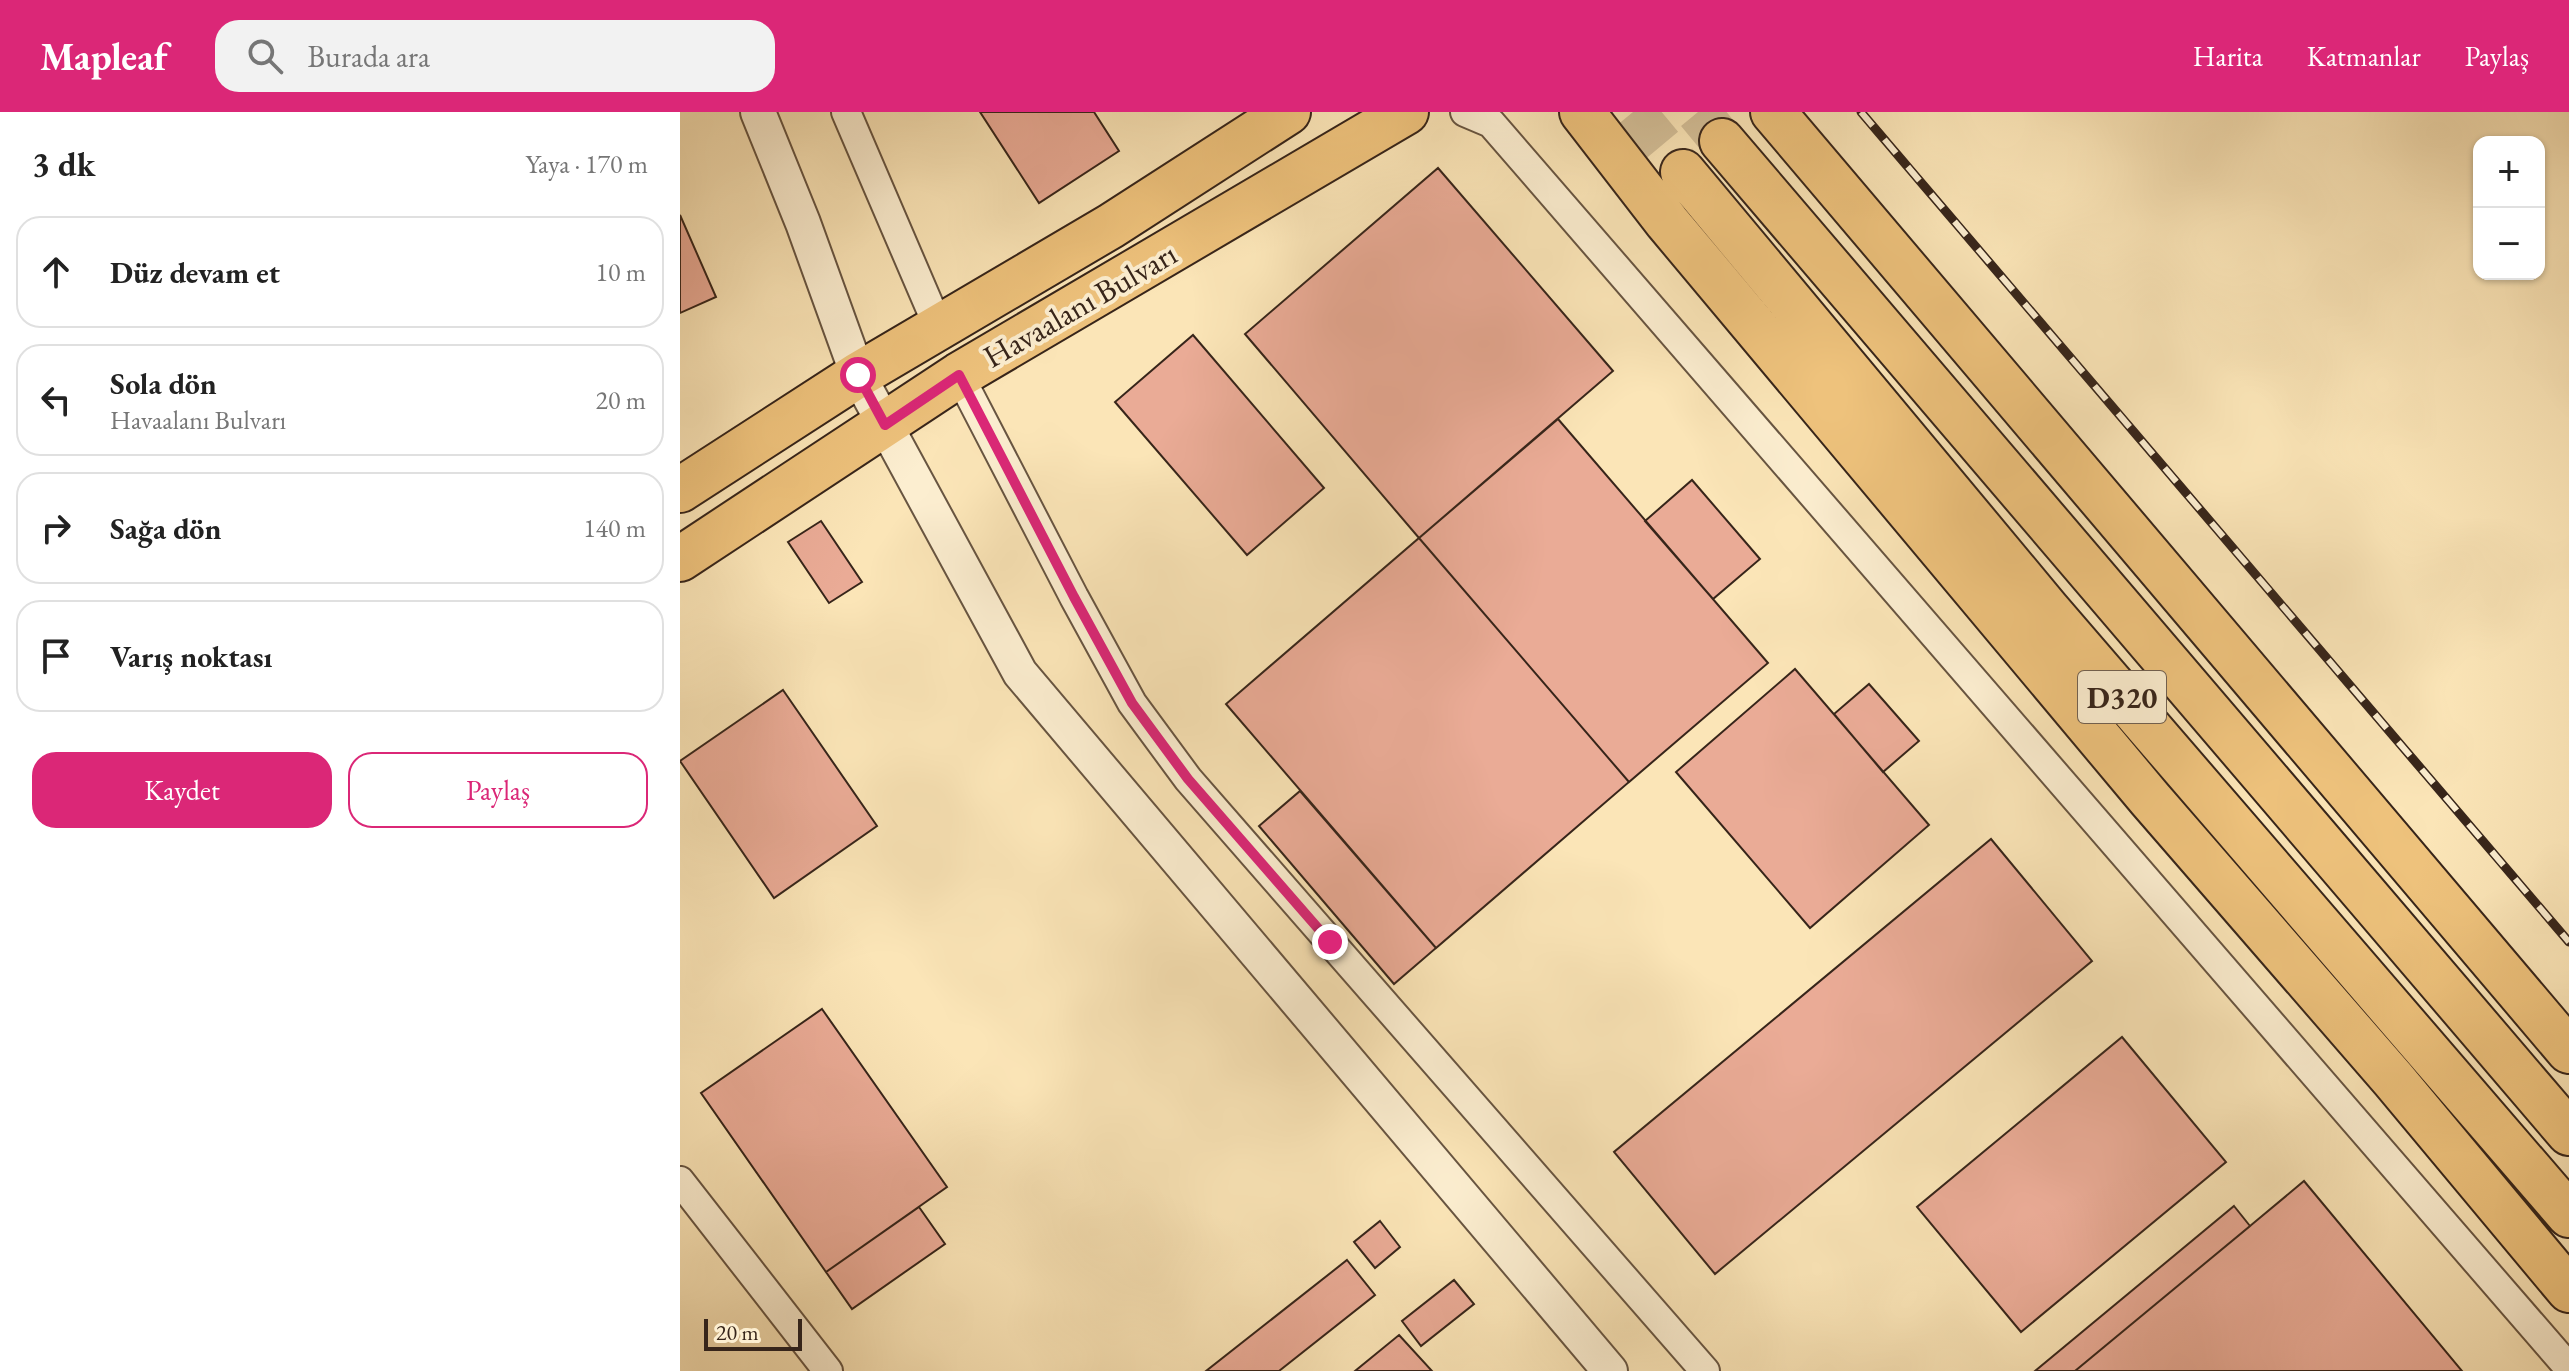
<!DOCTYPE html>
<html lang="tr">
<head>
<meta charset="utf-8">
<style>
  :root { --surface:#fff; --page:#f2f2f2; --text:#222; --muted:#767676; --line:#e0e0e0; --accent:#db2777 }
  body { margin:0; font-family:"EB Garamond",serif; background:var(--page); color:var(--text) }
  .controls { position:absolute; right:24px; top:24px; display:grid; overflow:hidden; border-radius:16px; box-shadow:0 2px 6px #0004 }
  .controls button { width:72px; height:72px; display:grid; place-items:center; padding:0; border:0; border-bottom:2px solid var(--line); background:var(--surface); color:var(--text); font:40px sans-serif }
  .scale { position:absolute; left:24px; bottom:20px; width:98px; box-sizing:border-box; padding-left:8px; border:4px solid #37251a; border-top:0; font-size:22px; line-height:28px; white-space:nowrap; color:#37251a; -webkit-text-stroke:6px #fceed0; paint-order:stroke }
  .stop { position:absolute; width:24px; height:24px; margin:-18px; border:6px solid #db2777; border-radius:50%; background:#fff }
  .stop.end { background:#db2777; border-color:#fff; box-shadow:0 2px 8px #0008 }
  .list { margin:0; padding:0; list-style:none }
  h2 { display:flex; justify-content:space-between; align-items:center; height:104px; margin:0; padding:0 32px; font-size:34px }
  h2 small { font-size:26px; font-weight:400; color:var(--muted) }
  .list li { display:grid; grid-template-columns:52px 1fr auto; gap:24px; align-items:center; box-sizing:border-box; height:112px; margin:0 16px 16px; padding:0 16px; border:2px solid var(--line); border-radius:24px }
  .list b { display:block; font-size:30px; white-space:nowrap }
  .list p { margin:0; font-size:26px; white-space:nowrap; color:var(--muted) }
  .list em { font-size:26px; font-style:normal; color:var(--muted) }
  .actions { display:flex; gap:16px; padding:24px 32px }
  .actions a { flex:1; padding:18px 0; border:2px solid var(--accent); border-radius:24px; text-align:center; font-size:28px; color:var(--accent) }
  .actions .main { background:var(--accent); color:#fff }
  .icon { flex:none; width:44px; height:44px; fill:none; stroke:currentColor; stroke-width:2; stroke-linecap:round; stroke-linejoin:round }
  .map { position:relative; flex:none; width:1889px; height:1259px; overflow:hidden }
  header { display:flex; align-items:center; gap:48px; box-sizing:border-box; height:112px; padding:0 40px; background:var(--accent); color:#fff }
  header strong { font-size:38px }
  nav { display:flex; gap:44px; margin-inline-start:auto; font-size:28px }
  .search { width:560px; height:72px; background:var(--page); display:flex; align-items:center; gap:20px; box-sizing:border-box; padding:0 28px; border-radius:24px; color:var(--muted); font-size:30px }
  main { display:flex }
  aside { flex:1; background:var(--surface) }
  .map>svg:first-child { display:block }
  .building { fill:#eaab96; stroke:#37251a; stroke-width:2 }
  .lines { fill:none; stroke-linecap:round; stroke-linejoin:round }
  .trunk-tunnel { stroke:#d4bf98; stroke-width:44; stroke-dasharray:44 22; stroke-linecap:butt }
  .minor-casing { stroke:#685541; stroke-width:32 }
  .tertiary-casing { stroke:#685541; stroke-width:38 }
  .primary-casing { stroke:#37251a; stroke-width:48 }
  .trunk-casing { stroke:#37251a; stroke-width:48 }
  .minor { stroke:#fceed0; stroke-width:28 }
  .tertiary { stroke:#fceed0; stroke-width:34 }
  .primary { stroke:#eec27c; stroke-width:44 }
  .trunk { stroke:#eec27c; stroke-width:44 }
  .rail-casing { stroke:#37251a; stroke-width:9 }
  .rail { stroke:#fceed0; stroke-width:6; stroke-dasharray:18; stroke-linecap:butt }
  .route { stroke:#db2777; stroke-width:10 }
  .labels { text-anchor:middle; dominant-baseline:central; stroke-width:8; stroke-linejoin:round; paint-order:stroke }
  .shield { fill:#fceed0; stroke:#726151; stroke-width:2 }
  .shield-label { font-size:30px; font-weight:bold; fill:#37251a }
  .street-label { font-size:32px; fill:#37251a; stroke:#fceed0 }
</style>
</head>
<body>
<header>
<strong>Mapleaf</strong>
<div class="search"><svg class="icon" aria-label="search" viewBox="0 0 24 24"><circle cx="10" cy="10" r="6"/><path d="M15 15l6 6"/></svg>Burada ara</div>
<nav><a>Harita</a><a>Katmanlar</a><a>Paylaş</a></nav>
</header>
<main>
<aside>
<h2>3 dk<small>Yaya · 170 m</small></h2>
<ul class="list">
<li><svg class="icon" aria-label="ahead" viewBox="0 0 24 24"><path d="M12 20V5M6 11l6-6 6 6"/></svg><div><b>Düz devam et</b></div><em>10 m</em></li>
<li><svg class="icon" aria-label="left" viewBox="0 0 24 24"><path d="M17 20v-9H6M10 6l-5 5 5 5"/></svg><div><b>Sola dön</b><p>Havaalanı Bulvarı</p></div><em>20 m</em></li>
<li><svg class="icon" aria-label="right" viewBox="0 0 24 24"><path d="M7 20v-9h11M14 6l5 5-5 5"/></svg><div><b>Sağa dön</b></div><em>140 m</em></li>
<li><svg class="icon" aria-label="arrive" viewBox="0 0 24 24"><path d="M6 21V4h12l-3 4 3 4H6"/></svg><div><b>Varış noktası</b></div></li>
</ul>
<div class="actions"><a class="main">Kaydet</a><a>Paylaş</a></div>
</aside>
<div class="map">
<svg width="1889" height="1259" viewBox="0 0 1889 1259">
  <rect width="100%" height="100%" fill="#fbe5b7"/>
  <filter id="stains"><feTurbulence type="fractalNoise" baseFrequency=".0025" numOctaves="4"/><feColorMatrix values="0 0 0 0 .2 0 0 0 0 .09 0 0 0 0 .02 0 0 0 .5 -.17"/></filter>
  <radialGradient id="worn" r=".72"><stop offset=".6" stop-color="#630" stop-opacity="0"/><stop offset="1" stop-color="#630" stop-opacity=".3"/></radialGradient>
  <path class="building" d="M300,0H414L439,39L359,91Z
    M758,56L933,259L739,426L565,222Z
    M0,103L36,185L0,201Z
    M513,223L644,376L567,443L435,290Z
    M878,307L1088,551L949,670L739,426Z
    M1012,368L1080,447L1033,487L965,409Z
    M141,409L182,470L149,491L108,430Z
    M739,426L949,670L756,836L546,592Z
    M1115,557L1249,713L1130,816L996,660Z
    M1189,572L1239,629L1203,660L1154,602Z
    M103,578L197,714L94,786L0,649Z
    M620,679L756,836L714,872L579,714Z
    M1311,727L1412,849L1035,1162L934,1040Z
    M142,897L267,1075L146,1160L21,981Z
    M1442,925L1546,1050L1341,1220L1237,1095Z
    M1624,1069L1782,1259H1395L1570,1114Z
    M1554,1094L1570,1114L1395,1259H1355Z
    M239,1095L265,1132L172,1197L146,1160Z
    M700,1109L720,1135L695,1156L674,1130Z
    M667,1148L695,1183L599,1259H526Z
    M774,1168L794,1192L741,1234L722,1209Z
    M719,1223L752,1259H675Z"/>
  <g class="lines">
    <path class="trunk-tunnel" d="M953,0L1003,60
      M1018,0L1042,29"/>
    <defs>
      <path id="minor" d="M166,0L258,214
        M785,0L811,11L1889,1256
        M279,263L394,485L452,591L508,667L1025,1259
        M0,1069L148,1259"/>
      <path id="tertiary" d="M78,0L123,111L178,263L340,561L930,1259"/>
      <path id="primary" d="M0,378L178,263L431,114L608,0
        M0,447L279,263L726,0"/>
      <path id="trunk" d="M902,0L987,110L1470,687L1713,967L1889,1178
        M1093,0L1889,939
        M1042,29L1889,1021
        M1003,60L1367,497L1889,1103"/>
    </defs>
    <use href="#minor" class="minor-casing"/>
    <use href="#tertiary" class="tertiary-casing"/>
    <use href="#primary" class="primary-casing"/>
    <use href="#trunk" class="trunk-casing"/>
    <use href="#minor" class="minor"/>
    <use href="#tertiary" class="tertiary"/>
    <use href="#primary" class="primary"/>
    <use href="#trunk" class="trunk"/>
    <defs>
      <path id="rail" d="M1181,0L1889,830"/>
    </defs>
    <use href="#rail" class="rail-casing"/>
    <use href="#rail" class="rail"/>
  </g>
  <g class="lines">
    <path class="route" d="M178,263L205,313L279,263L394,485L452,591L508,667L650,830"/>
  </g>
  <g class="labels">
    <rect class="shield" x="1398" y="559" width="88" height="52" rx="6"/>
    <g class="shield-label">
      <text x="1442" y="585">D320</text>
    </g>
    <g class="street-label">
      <text transform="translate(400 193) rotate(-30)">Havaalanı Bulvarı</text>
    </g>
  </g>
  <rect width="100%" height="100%" filter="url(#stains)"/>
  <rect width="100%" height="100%" fill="url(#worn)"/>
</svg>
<div class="controls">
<button>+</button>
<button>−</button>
</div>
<div class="scale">20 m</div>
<div class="stop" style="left:178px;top:263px"></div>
<div class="stop end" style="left:650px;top:830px"></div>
</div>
</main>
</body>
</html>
